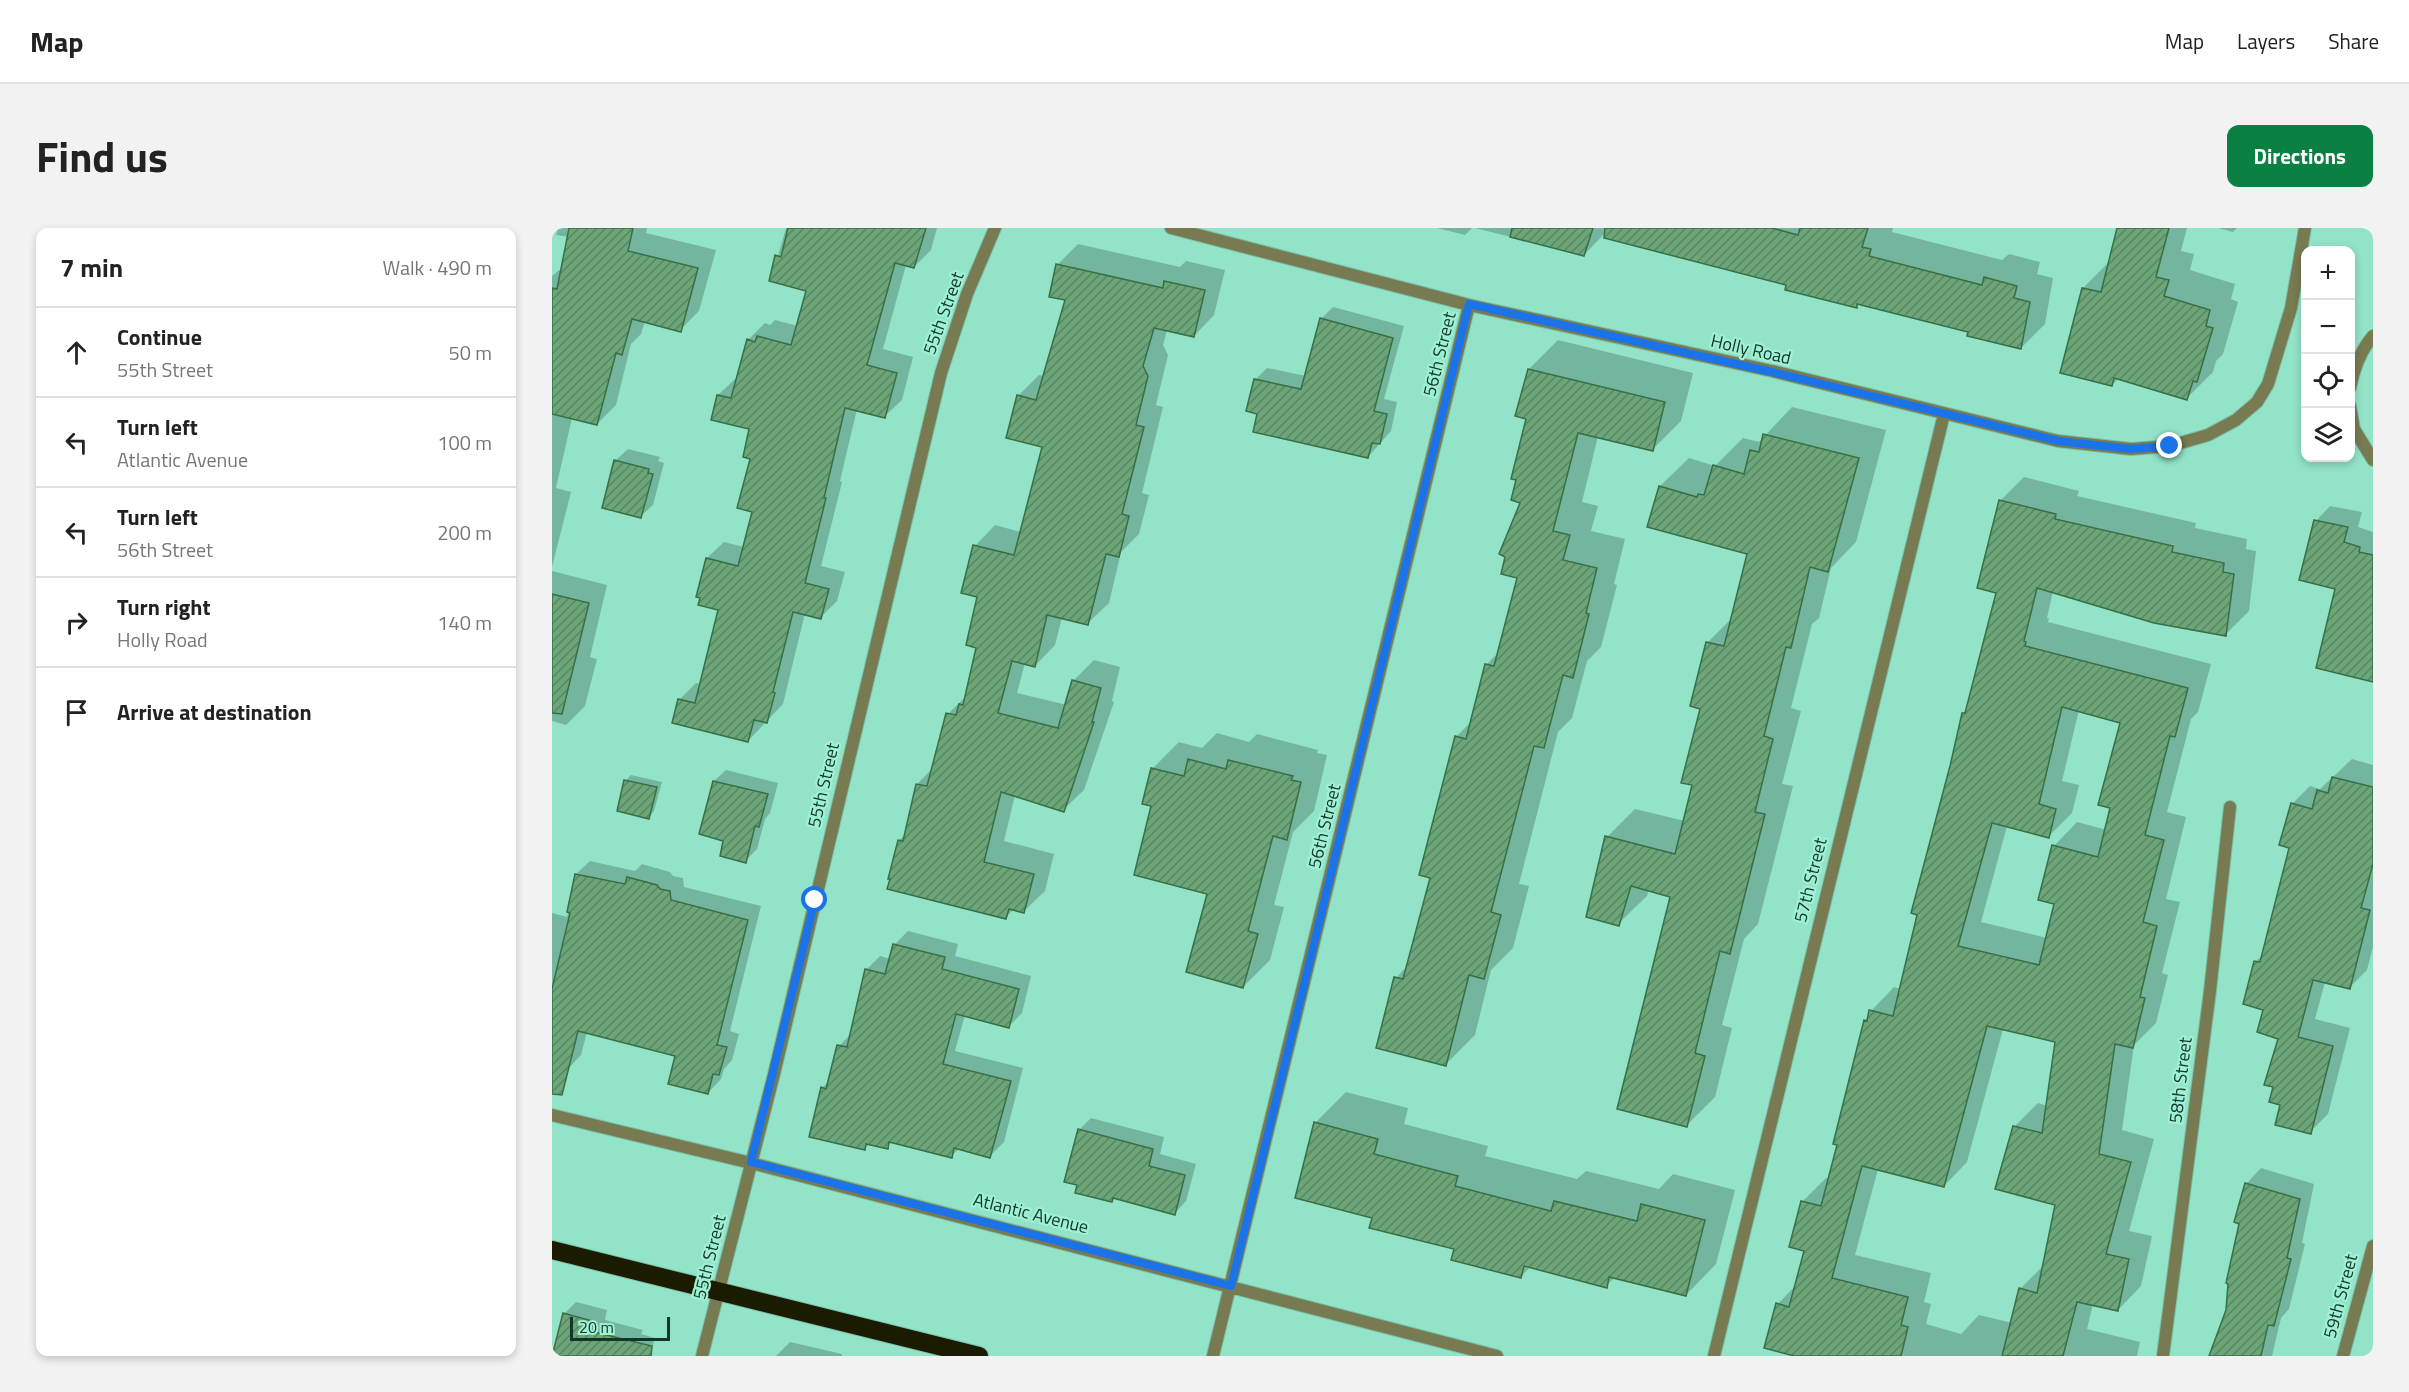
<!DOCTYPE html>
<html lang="en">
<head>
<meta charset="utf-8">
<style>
  :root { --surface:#fff; --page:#f2f2f2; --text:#222; --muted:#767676; --line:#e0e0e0; --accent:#0b8043 }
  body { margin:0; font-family:"Titillium Web",sans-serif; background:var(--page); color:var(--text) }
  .controls { position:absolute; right:18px; top:18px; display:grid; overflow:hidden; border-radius:12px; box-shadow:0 3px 9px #0003 }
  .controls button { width:54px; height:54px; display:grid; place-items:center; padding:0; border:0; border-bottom:2px solid var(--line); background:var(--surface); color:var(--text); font:30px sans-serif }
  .scale { position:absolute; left:18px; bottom:15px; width:100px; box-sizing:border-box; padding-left:6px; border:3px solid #13362b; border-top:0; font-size:16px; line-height:21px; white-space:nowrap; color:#13362b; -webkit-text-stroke:4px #9ff1d4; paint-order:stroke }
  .stop { position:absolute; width:18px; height:18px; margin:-14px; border:4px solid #1a73e8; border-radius:50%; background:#fff }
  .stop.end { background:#1a73e8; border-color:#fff; box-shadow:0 2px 6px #0008 }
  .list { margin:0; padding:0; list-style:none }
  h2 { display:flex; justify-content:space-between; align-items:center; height:78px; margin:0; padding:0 24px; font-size:26px }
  h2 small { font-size:20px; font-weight:400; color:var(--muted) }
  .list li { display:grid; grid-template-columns:39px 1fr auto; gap:18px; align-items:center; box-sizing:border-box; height:90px; padding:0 24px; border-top:2px solid var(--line) }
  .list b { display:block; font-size:22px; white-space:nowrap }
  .list p { margin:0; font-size:20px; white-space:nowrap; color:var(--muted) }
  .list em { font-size:20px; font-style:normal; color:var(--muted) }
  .icon { flex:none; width:33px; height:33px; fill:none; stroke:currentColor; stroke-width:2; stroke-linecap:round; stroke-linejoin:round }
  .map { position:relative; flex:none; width:1821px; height:1128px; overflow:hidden; border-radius:12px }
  header { display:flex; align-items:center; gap:36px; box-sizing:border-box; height:84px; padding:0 30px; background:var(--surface); border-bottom:2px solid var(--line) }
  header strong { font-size:28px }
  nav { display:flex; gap:33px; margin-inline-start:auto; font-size:21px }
  .intro { display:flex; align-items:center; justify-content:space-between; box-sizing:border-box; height:144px; padding:0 36px }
  h1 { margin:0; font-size:42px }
  .button { padding:15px 27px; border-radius:12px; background:var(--accent); color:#fff; font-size:21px; font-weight:700 }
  main { display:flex; gap:36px; padding:0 36px }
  aside { flex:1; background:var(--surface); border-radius:12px; box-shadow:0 3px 9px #0003 }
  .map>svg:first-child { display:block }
  .shadow { fill:#0003; fill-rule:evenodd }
  .building { fill:url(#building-hatch); stroke:#387046; stroke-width:1.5; fill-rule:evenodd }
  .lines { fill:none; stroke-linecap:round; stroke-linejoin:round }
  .street-casing { stroke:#79c0a8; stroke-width:14 }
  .highway-casing { stroke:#79c0a8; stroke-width:20 }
  .street { stroke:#787a52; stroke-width:12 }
  .highway { stroke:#1b1b00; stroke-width:18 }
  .route { stroke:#1a73e8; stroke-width:8 }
  .labels { text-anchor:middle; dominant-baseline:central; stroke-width:4.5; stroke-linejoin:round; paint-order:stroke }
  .street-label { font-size:18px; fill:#13362b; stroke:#9ff1d4 }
</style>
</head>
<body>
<header>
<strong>Map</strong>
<nav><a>Map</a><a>Layers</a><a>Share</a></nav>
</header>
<div class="intro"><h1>Find us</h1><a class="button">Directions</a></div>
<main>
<aside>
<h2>7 min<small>Walk · 490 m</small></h2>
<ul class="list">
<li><svg class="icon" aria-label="ahead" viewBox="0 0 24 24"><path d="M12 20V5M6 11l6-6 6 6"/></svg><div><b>Continue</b><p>55th Street</p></div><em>50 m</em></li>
<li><svg class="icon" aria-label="left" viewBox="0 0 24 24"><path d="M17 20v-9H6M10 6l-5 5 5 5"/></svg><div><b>Turn left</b><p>Atlantic Avenue</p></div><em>100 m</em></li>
<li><svg class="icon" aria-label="left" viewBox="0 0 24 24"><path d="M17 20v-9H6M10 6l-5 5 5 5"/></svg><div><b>Turn left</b><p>56th Street</p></div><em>200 m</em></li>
<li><svg class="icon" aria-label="right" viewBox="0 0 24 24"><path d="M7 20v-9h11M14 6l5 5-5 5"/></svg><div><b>Turn right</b><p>Holly Road</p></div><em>140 m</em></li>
<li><svg class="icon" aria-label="arrive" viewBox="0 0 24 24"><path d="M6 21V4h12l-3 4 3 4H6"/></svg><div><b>Arrive at destination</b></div></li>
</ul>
</aside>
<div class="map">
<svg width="1821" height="1128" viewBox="0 0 1821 1128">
  <defs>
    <pattern id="building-hatch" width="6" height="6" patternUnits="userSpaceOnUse" patternTransform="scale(1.5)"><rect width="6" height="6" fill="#6ca578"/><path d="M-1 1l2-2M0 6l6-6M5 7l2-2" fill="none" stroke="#588763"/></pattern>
  </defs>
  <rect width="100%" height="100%" fill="#92e3c7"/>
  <path class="shadow" d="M6,0H95L94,5L164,22L147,83L128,102L93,93L89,106L79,116L64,177L45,196L20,190L4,260L19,264L0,339V48L11,39L17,9L4,7Z
    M234,0H385L379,22L362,39L354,37L331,121L361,129L350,172L333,188L305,181L288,253L290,254L269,338L293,344L285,373L269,389L253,385L231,476L196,513L121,494L128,471L144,455L149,456L168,381L155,330L172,314L192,319L201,283L199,200L166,167L183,151H186L196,112L213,95L218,97L223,92L246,98L256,62L219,52Z
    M885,0H920L913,7Z
    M923,0H1058L1032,27Z
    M1063,0H1341L1340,4L1450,32L1457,26L1488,34L1485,46L1501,50L1493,96L1469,120L1418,103L1307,75L1304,78Z
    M1567,0H1635L1629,23L1642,26L1638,42L1683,56L1679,71L1686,74L1671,126L1664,133L1661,144L1635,170L1567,150L1560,157L1531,60L1557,34Z
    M1666,0H1685L1681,4Z
    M526,16L628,39L634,33L673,42L662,87L642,108L615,102L611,117L616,127L604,177L611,179L590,265L597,267L587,306L569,324L557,375L536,395L510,389L503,417L483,438L473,435L465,465L515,477L521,453L542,432L568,439L560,473L562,474L532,562L511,582L463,567L452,613L502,626L493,663L472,683L462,681L454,689L347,612L354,606L365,556L381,540L396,486L415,467L426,419L427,368L423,318L443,297L469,304L492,218L466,168L487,147L492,148L514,71L505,37Z
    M781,79L852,98L832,171L845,174L839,203L816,229L707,184L696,182L704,151L715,140L754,148L769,91Z
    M1006,112L1141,145L1129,193L1100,222L1046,208L1030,274L1046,278L1039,303L1073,311L1062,356L1065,357L1049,419L1035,433L1020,490L1006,504L967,656L977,658L961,720L939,742L923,807L894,836L844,750L856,737L880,649L904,509L920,493L934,437L947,424L967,349L977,141Z
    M1240,179L1334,202L1304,314L1279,340L1267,390L1260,396L1239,480L1249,483L1230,556L1241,558L1206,696L1192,711L1170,797L1180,800L1163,869L1135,897L1120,668L1097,661L1095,668L1066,696L1055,609L1083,581L1133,593L1142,556L1155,415L1181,389L1196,325L1097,298L1108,258L1137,230L1163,238L1191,210L1207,214Z
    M76,221L108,229L106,233L112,235L101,277L89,288L52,279L64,232Z
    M1472,249L1527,263L1525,268L1644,295L1643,300L1695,311L1694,321L1704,323L1697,383L1673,407L1501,363L1495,390H1497L1496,394L1659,436L1646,484L1639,491L1615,584L1634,589L1614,671L1628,674L1610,745L1616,747L1604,795L1582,817L1570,902L1602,911L1577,1003L1600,1008L1589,1058L1566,1082L1541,1076L1535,1101L1588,1114L1585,1128H1238L1226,1076L1245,1056L1254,1022L1250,974L1274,950L1278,951L1313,793L1319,783L1342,759L1349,761L1411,485L1416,480L1446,363L1448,273ZM1527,482L1570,493L1560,579L1555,602L1525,594L1502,618L1504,675L1495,710L1429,694L1455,598L1496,609L1520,585L1527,557L1510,553ZM1451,801L1505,813L1496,878L1486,875L1462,899L1505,976L1492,1037L1468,1061L1460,1095L1427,1087L1409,1106L1374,1096L1379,1076L1372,1074L1379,1045L1303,1027L1326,941L1392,958L1415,934Z
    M1778,278L1810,284L1806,299L1821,304V453L1785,360L1764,293Z
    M0,343L55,357L38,429L45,431L33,478L14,497L0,493Z
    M665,505L697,514L705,506L766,522L765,525L775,527L762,583L741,604L722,677L732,679L718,732L691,759L657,665L601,577L600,541L627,514L650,520Z
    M1800,531L1821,537V719L1815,742L1797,760L1773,754L1763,791L1798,800L1776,886L1758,904L1730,876L1722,857L1728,810L1713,781L1703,734L1712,726L1739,619L1740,576L1758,558L1768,561Z
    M174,542L226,555L218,585L213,591L205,621L193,633L173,612L149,605L162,553Z
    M79,547L110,554L102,583L97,589L67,582L74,552Z
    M38,633L83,643L90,636L118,644L121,648L131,650L132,659L209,678L178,803L187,806L180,832L172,841L169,851L156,865L125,827L35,804L29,827L16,841L0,837V685L15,689L24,646Z
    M356,703L406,716L403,728L479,748L470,785L457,798L413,787L403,823L471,840L452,914L438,928L408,920L399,928L341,913L335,919L318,915L312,921L270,860L277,853L287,818L300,805L314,742L328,728L339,731L342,717Z
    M794,864L856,880L852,896L936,918L933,928L1025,951L1034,943L1107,961L1121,946L1183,962L1164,1036L1134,1067L1063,1049L1054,1058L979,1038L969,1049L904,1020L822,989L763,895Z
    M539,890L612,909L608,926L644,936L634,973L623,985L564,969L560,973L527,902Z
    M1709,940L1762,956L1750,1015L1753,1016L1737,1081L1729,1090L1720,1128H1657L1675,1082L1694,956Z
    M24,1074L55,1082L53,1092L91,1102L89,1106L103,1110L98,1128H2L12,1086Z
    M238,1114L290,1126V1128H224Z"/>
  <path class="building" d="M17,0H81L76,23L146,40L129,104L80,91L70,127L64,125L45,197L0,186V60L5,61Z
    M236,0H374L362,40L343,35L315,137L345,145L333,190L293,180L272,270H274L253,355L277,361L269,391L241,384L221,464L223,465L215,495L202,492L196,514L120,495L126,471L143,475L166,382L146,377L148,370L144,369L154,330L186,338L200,284L185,280L198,231L191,229L197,201L159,192L165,167L179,170L195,111L203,114L205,108L239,117L254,63L217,53L223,27L229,29Z
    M960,0H1041L1032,28L958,9Z
    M1053,0H1220L1246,7L1248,0H1316L1310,19L1319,21L1317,28L1430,57L1432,49L1465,58L1462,70L1478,74L1469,121L1415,108L1416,104L1305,76V80L1233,62L1234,57L1052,10Z
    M1565,0H1617L1604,49L1617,52L1612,68L1658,82L1654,98L1661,100L1645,154L1641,153L1635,172L1562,150L1560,158L1508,145L1530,60L1549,64Z
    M504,36L611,60L612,53L653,62L642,109L602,100L591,138L596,148L584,197L592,199L570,286L577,288L567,329L554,326L536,397L495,387L483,439L460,433L446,485L506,500L520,452L549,460L540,494H542L512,584L449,564L432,634L482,646L472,685L457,681L454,691L335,661L338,651H336L346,612L351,613L364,556L375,558L394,485L404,487L407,476L411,477L424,420L414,417L425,369L409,365L421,317L462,327L490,219L454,210L465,167L484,172L513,72L497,69Z
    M768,90L841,110L822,183L835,186L828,216L820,215L816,230L701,204L705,186L694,183L702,151L749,161Z
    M976,141L1113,174L1101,223L1026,205L1001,303L1018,307L1011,332L1045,340L1034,385L1037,386L1021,450L1011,447L992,520L982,518L939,684L949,687L932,751L917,747L894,838L824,820L842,749L851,751L878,650L867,647L903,508L914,511L933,436L942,438L965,350L949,346L953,329L947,326L968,275L959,272L964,252L959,251L974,191L963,188Z
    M1211,206L1307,230L1276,344L1258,339L1239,420L1234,419L1212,508L1221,511L1203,584L1213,586L1178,726L1168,723L1143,825L1153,828L1135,899L1065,881L1118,669L1079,658L1067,698L1034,689L1053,608L1123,626L1140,557L1129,555L1148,481L1138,478L1154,414L1172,418L1195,326L1095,299L1107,258L1145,269L1146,266L1152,267L1161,237L1192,246L1198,222L1207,224Z
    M62,232L97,241L96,245L101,246L89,290L50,280Z
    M1447,272L1504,286L1503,291L1621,318L1620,324L1672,335L1671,344L1682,346L1674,408L1602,395L1485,360L1472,413L1474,414L1473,418L1636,460L1623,509L1618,508L1593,607L1612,612L1591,694L1605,698L1588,769L1593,770L1581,820L1563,816L1547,926L1579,934L1554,1026L1577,1031L1566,1083L1525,1074L1511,1128H1450L1467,1060L1485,1065L1503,977L1443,961L1461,898L1490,905L1503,814L1435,798L1392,959L1310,938L1280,1050L1356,1069L1349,1097L1356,1099L1349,1128H1242L1212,1120L1224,1075L1237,1079L1252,1023L1237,1019L1249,973L1269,978L1285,917L1281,916L1312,792L1315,793L1317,782L1341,788L1365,687L1359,685L1398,538L1410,485H1413L1444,365L1425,360ZM1510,479L1568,495L1546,577L1558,580L1546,629L1500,617L1486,672L1502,676L1487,737L1406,718L1440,595L1497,610L1504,581L1487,576Z
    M1762,292L1796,299L1792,314L1808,319L1807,324L1821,327V454L1764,440L1783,361L1747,352Z
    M0,366L37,375L10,486L0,485Z
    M636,531L674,541L676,532L741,548L739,552L749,554L735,612L721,608L696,703L706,706L691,760L634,744L655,666L582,647L599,578L590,576L599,540L632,548Z
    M1780,549L1821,559V636L1809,680L1818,682L1798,761L1761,752L1746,809L1781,818L1759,906L1723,897L1728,877L1717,874L1721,859L1712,857L1726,811L1705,804L1711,782L1691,776L1702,733L1708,734L1737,620L1727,617L1739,575L1760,581L1765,562L1776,565Z
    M72,552L105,559L97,591L65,583Z
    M161,553L216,566L207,599L203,598L194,635L168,628L171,613L147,606Z
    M23,646L73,656L75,649L105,657L108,661L118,663L119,672L196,692L165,817L175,819L167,847L161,846L156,866L116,856L123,828L26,803L10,867L0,866V761L18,685L15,684Z
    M341,716L393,729L390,741L467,761L457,800L404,786L391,836L459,853L438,930L402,920L400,930L337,914L336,921L314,916L313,922L257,909L269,859L274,861L285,817L295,819L313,741L333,746Z
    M762,894L826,911L822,926L906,948L903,958L999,983L1002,973L1085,993L1089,976L1153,992L1134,1068L1057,1049L1055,1060L972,1038L969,1050L899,1032L902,1021L817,1000L820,990L743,970Z
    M526,901L601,921L597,938L633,947L623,987L561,970L560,974L523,965L525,957L512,954Z
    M1693,955L1748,971L1735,1030L1739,1031L1722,1098L1716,1097L1709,1128H1657L1674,1082L1676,1056L1674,1055L1687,996L1682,994Z
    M11,1085L44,1094L42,1104L100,1118L99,1128H0Z"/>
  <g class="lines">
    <defs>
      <path id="street" d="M619,0L917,77L1220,143L1506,213L1579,221L1618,218L1656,207L1684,192L1705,174L1716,156L1739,80L1753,0
        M1798,160C1802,140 1808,123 1821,108
        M1798,178L1802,201L1821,232
        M0,887L199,935L945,1128
        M150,1128L222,846L389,145L415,66L443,0
        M661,1128L917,77
        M1162,1128L1392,186
        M1611,1128L1658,763L1678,579
        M1791,1128L1821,1018"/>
      <path id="highway" d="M0,1022L427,1128"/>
    </defs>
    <use href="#street" class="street-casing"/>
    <use href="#highway" class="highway-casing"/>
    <use href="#street" class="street"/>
    <use href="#highway" class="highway"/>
  </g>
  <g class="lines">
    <path class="route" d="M263,672L199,934L679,1058L917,76L1220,144L1506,213L1579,221L1618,218"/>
  </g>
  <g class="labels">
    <g class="street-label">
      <text transform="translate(391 85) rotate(-70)">55th Street</text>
      <text transform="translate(1199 121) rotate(13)">Holly Road</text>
      <text transform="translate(887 126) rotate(-76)">56th Street</text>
      <text transform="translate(271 557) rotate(-77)">55th Street</text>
      <text transform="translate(772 598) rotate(-76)">56th Street</text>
      <text transform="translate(1258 652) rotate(-76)">57th Street</text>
      <text transform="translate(1628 852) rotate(-83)">58th Street</text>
      <text transform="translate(479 985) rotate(14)">Atlantic Avenue</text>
      <text transform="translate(157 1029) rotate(-76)">55th Street</text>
      <text transform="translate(1788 1068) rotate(-75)">59th Street</text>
    </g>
  </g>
</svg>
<div class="controls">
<button>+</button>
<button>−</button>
<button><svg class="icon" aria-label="locate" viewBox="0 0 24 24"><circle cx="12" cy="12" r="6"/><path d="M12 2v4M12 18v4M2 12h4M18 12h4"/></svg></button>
<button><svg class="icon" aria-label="layers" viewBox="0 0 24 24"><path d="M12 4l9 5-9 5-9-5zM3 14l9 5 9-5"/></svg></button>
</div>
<div class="scale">20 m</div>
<div class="stop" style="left:263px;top:672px"></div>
<div class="stop end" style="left:1618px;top:218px"></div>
</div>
</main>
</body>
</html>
